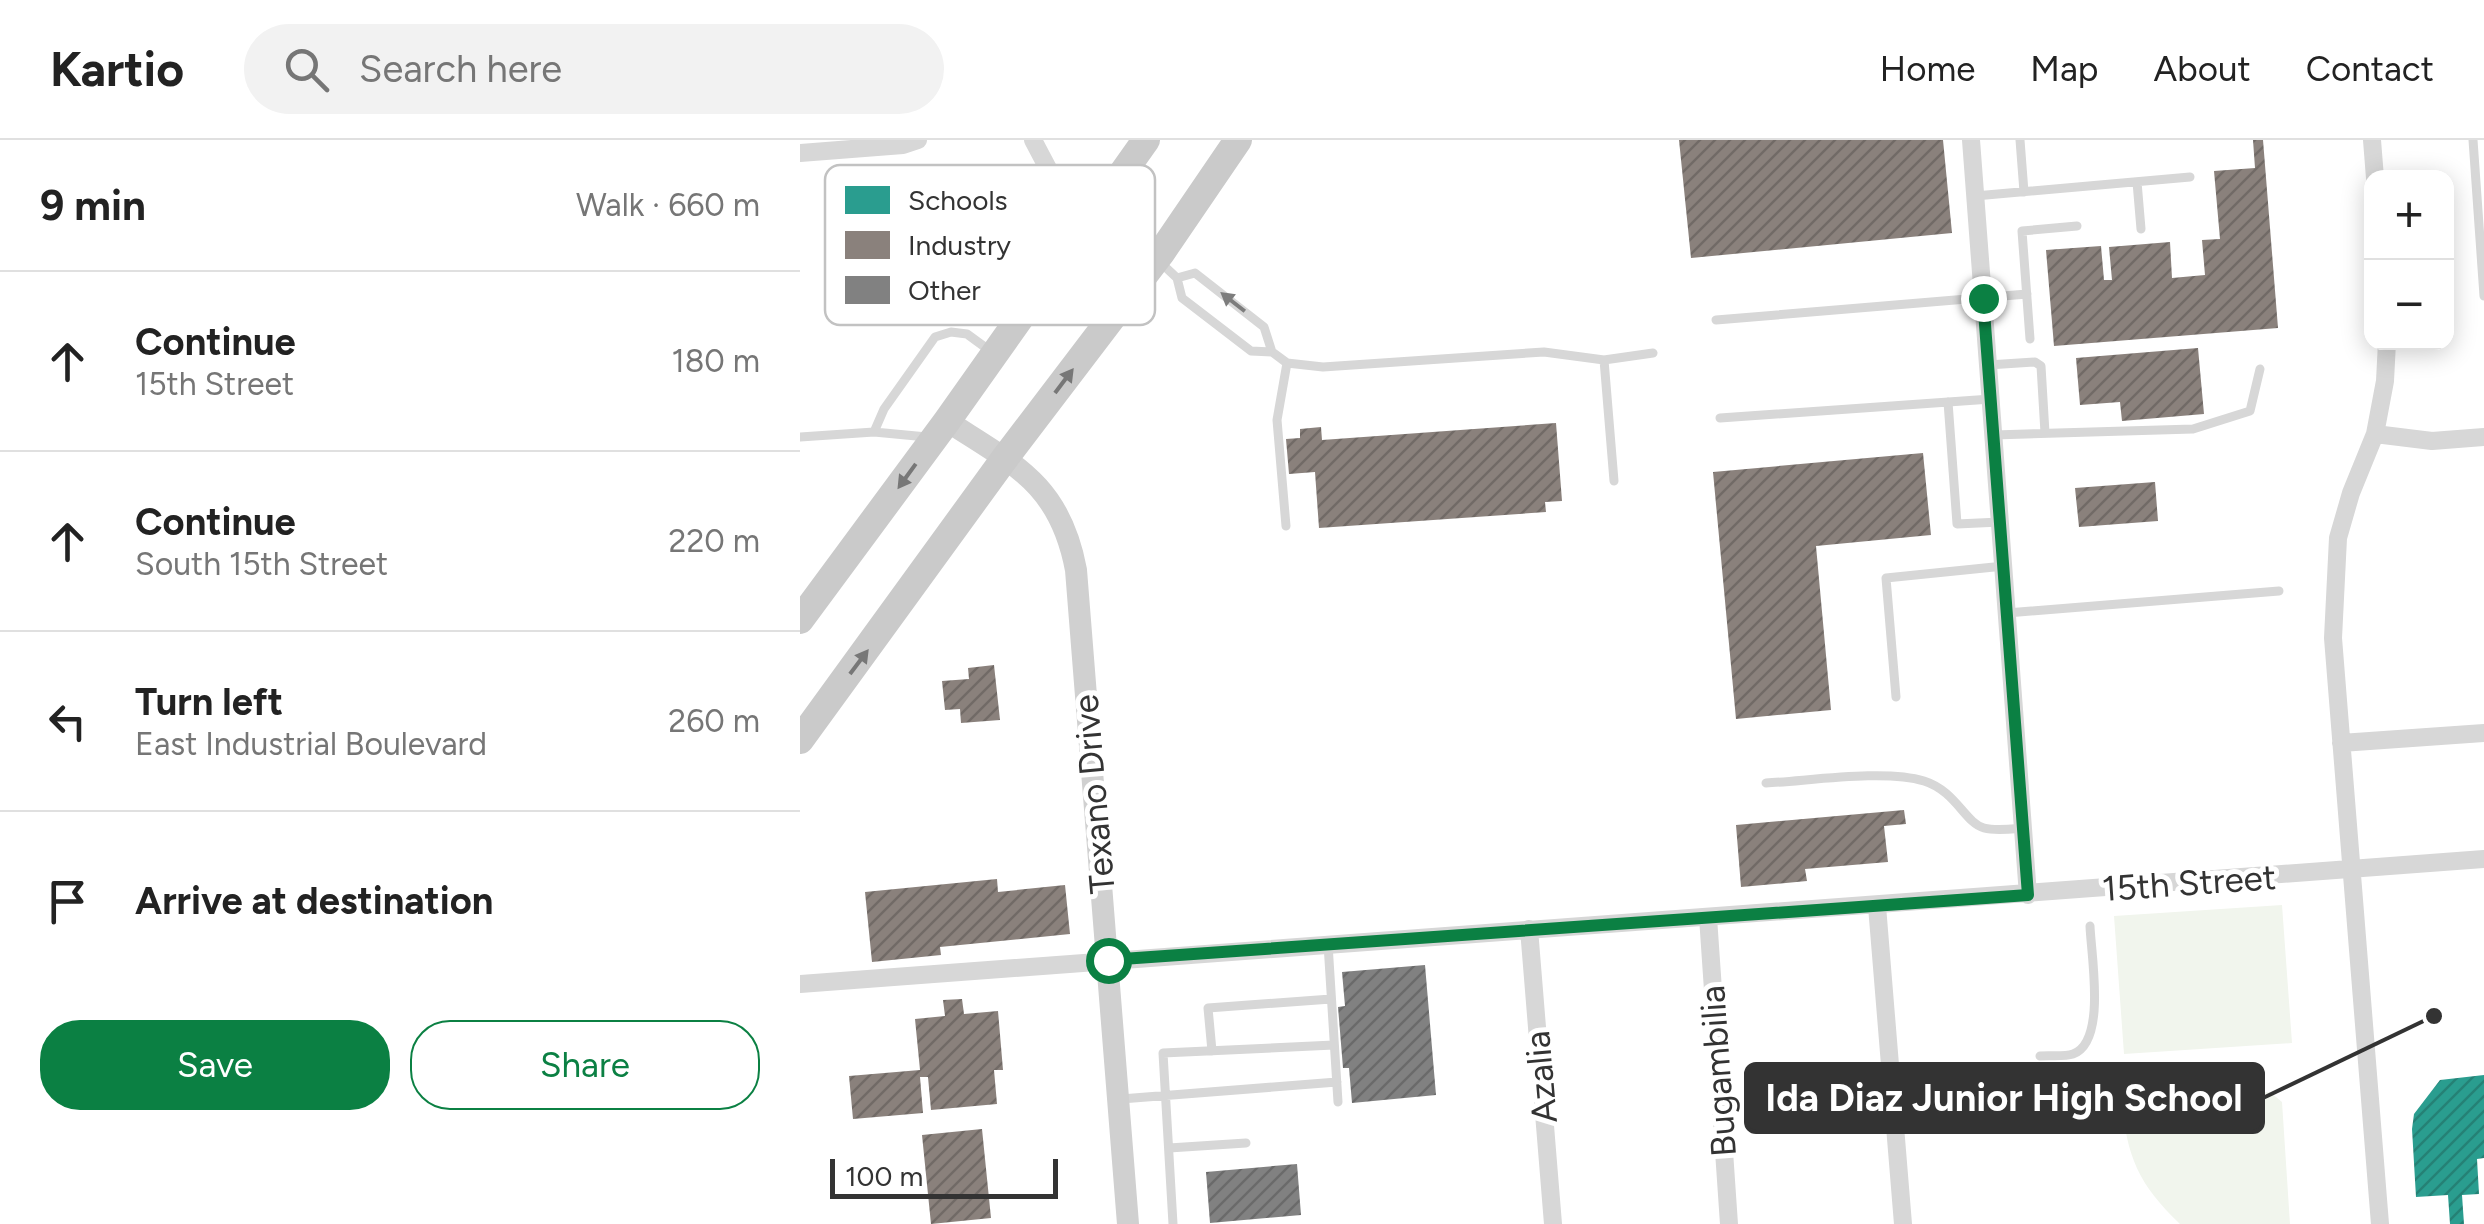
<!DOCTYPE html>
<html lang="en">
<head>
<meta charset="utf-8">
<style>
  :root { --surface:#fff; --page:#f2f2f2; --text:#222; --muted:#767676; --line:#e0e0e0; --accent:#0b8043 }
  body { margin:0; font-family:Figtree,sans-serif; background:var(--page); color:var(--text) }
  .controls { position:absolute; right:30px; top:30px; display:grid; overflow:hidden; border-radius:20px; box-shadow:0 5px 25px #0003 }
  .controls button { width:90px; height:90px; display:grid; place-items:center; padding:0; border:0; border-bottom:2px solid var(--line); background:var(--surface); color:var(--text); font:50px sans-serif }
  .scale { position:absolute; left:30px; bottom:25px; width:228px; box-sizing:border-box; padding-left:10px; border:5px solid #333; border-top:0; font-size:28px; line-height:35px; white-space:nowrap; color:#333; -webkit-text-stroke:8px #fff; paint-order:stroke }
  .stop { position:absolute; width:30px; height:30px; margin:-22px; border:8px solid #0b8043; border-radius:50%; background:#fff }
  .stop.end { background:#0b8043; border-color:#fff; box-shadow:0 2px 10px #0008 }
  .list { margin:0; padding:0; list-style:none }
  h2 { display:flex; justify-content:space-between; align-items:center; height:130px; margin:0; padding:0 40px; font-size:42px }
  h2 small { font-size:32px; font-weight:400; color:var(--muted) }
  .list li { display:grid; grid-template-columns:65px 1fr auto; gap:30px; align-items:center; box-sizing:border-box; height:180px; padding:0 40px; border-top:2px solid var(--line) }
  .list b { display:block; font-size:38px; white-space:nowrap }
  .list p { margin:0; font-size:32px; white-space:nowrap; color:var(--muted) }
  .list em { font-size:32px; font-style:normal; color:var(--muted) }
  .actions { display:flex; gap:20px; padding:30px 40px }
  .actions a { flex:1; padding:22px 0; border:2px solid var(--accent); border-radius:40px; text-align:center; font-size:35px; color:var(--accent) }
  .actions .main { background:var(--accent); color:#fff }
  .icon { flex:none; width:55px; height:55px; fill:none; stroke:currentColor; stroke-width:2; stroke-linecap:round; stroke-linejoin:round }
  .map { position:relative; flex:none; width:1684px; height:1084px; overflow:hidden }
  header { display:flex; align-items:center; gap:60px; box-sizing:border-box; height:140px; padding:0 50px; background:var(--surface); border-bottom:2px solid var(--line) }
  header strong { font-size:48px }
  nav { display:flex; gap:55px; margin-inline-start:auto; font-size:35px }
  .search { width:700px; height:90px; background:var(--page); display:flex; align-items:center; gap:25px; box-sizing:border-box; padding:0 35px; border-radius:55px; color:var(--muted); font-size:38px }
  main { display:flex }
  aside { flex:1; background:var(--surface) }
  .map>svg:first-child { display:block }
  .green { fill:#f1f5ed }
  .schools { fill:url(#schools-hatch) }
  .industry { fill:url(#industry-hatch) }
  .building { fill:url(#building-hatch) }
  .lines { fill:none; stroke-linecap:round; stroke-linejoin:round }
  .lane { stroke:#d7d7d7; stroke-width:9 }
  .street { stroke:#d7d7d7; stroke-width:18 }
  .secondary { stroke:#d0d0d0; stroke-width:22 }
  .primary { stroke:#cacaca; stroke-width:28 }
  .oneway { fill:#7d7d7d }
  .oneway2 { fill:#777 }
  .route { stroke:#0b8043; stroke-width:12 }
  .labels { text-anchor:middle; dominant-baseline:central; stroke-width:10; stroke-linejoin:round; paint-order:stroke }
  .street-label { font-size:35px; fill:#333; stroke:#fff }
  .key { fill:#fff; stroke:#c2c2c2; stroke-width:2.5 }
  .key-label { font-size:28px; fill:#333 }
  .leader { fill:none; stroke:#333; stroke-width:4 }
  .callout-dot { fill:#333; stroke:#fff; stroke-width:4 }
  .callout { fill:#333; stroke:#333; stroke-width:4 }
  .callout-label { font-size:38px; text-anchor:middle; font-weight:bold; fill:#fff }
</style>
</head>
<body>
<header>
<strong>Kartio</strong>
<div class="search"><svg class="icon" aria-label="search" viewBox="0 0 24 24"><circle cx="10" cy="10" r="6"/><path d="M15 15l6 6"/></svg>Search here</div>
<nav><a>Home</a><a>Map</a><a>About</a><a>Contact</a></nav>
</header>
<main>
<aside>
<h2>9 min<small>Walk · 660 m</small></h2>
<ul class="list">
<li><svg class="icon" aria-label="ahead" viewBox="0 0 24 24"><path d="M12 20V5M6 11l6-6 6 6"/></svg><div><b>Continue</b><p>15th Street</p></div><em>180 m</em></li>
<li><svg class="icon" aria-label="ahead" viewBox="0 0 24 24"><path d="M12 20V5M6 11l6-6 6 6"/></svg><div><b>Continue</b><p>South 15th Street</p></div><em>220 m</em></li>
<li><svg class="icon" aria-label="left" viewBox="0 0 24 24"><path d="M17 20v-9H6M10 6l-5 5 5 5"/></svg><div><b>Turn left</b><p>East Industrial Boulevard</p></div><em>260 m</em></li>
<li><svg class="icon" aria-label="arrive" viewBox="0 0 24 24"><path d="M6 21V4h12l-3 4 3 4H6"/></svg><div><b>Arrive at destination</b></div></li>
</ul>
<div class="actions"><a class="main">Save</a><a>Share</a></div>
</aside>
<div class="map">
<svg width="1684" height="1084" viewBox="0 0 1684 1084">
  <defs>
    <pattern id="schools-hatch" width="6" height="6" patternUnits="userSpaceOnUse" patternTransform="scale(2.5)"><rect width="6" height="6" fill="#2a9d8f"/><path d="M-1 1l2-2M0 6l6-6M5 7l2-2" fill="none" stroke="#258175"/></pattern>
    <pattern id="industry-hatch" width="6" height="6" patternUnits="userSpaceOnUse" patternTransform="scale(2.5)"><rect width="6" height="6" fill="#8a817c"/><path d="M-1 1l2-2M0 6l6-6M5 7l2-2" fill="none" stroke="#716a66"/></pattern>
    <pattern id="building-hatch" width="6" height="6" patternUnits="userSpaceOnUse" patternTransform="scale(2.5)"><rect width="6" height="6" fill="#818181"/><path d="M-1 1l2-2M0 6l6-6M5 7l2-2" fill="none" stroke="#6a6a6a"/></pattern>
  </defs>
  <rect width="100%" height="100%" fill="#fff"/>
  <path class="green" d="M1482,765L1492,903L1324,914L1314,776Z
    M1470,952L1482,962L1490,1084H1380C1339,1045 1326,1016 1322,960Z"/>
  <path class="schools" d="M1684,935V1018L1677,1019L1679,1054L1662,1055L1664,1084H1650L1648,1055L1616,1057L1612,989L1614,974L1640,940Z"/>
  <path class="industry" d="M879,0H1143L1152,93L891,118Z
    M1453,0H1463L1478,188L1254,206L1246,110L1301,106L1304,140H1312L1309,107L1370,102L1372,138L1405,135L1402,100L1420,99L1414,31L1455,28Z
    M1398,208L1404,274L1322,281L1320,262L1280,265L1276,218Z
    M756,283L762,361L745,362L746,372L519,388L515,332L489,334L486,299L500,298V289L521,287L522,300Z
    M1123,313L1131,395L1016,406L1031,570L936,579L913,332Z
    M1355,342L1358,381L1279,387L1275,348Z
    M194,525L200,580L161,583L160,569L145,570L142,541L169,539L168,528Z
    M1104,670L1106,684L1084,686L1088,722L1005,729L1007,741L941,747L936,685Z
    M197,739L198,752L265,745L270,794L140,807L141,815L72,822L65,752Z
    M162,859L164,874L198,871L203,930H194L197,964L131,970L128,937H120L123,973L53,979L49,936L120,930L115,879L145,876L143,860Z
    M182,989L191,1078L131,1084L122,995Z"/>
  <path class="building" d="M625,825L636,955L552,963L549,928H543L538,867L545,866L542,832Z
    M497,1024L501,1075L410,1083L406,1032Z"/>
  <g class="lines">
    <path class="lane" d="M1220,0L1224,52
      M1673,0L1684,156
      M1337,42L1341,89
      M1175,56L1390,37
      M361,123L377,138L382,158L451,211L472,212L487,223L523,227L744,212L804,220L853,213
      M377,138L395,133L464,187L472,212
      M916,180L1227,154
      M1230,199L1222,91L1277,86
      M804,220L814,341
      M1188,225L1235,222L1241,226L1245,293
      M1148,262L1157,384L1200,382
      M920,278L1191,259
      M74,292L84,269L135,197L151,192L167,194L193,213
      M1194,295L1393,289L1450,271L1460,229
      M0,297L74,292L127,297
      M486,386L477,280L487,223
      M1207,473L1479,451
      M1096,557L1086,438L1204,426
      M966,643C1008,641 1085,629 1124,641C1156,651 1165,683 1184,688C1196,691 1211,689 1223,688
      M528,804L538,962
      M412,911L408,868L531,859
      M1240,916C1250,915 1264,917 1273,914C1307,902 1291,815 1290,786
      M321,959L537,942
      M369,1008L446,1003
      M373,1084L363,913L534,905"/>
    <path class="street" d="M233,0L253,38L361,113
      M1171,0L1228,755
      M1572,0L1575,38
      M0,13L103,5L118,0
      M1575,294L1632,301L1684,297
      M1541,603L1684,593
      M1077,766L1103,1084
      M908,777L929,1084
      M729,789L753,1084
      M0,844L1684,719
      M1580,1084L1533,498L1538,398L1551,353L1575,294L1585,241L1587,202"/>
    <path class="secondary" d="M147,281C215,325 260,344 276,430L328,1084"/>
    <path class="primary" d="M0,480L147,281L346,0
      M0,600L205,318L361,113L438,0"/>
  </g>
  <defs><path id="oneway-solid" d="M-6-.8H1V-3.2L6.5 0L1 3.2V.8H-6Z" transform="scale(2.5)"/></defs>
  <use class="oneway" href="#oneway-solid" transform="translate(433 162) rotate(-142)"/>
  <g class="oneway2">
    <use href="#oneway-solid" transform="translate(264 241) rotate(-53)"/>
    <use href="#oneway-solid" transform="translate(107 336) rotate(126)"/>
    <use href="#oneway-solid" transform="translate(59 522) rotate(-53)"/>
  </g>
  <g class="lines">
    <path class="route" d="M308,820L1228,755L1183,158"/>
  </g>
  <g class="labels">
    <g class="street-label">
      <text transform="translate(294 654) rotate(-95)">Texano Drive</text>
      <text transform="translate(1389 743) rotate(-4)">15th Street</text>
      <text transform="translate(918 931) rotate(-94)">Bugambilia</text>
      <text transform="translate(741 937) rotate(-95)">Azalia</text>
    </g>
  </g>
  <rect x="25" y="25" width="330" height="160" rx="15" class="key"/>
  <rect x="45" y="46" width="45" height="28" fill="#2a9d8f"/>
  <rect x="45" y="91" width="45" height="28" fill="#8a817c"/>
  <rect x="45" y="136" width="45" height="28" fill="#818181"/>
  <g class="key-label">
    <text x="108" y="70">Schools</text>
    <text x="108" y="115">Industry</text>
    <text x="108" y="160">Other</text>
  </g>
  <path class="leader" d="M1634 876L1463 958"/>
  <circle class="callout-dot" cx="1634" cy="876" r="10"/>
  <rect class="callout" x="946" y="924" width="517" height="68" rx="10"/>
  <g class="callout-label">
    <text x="1204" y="971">Ida Diaz Junior High School</text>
  </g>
</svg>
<div class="controls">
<button>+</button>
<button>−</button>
</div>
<div class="scale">100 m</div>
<div class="stop" style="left:308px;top:820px"></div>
<div class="stop end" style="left:1183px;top:158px"></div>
</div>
</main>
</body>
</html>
